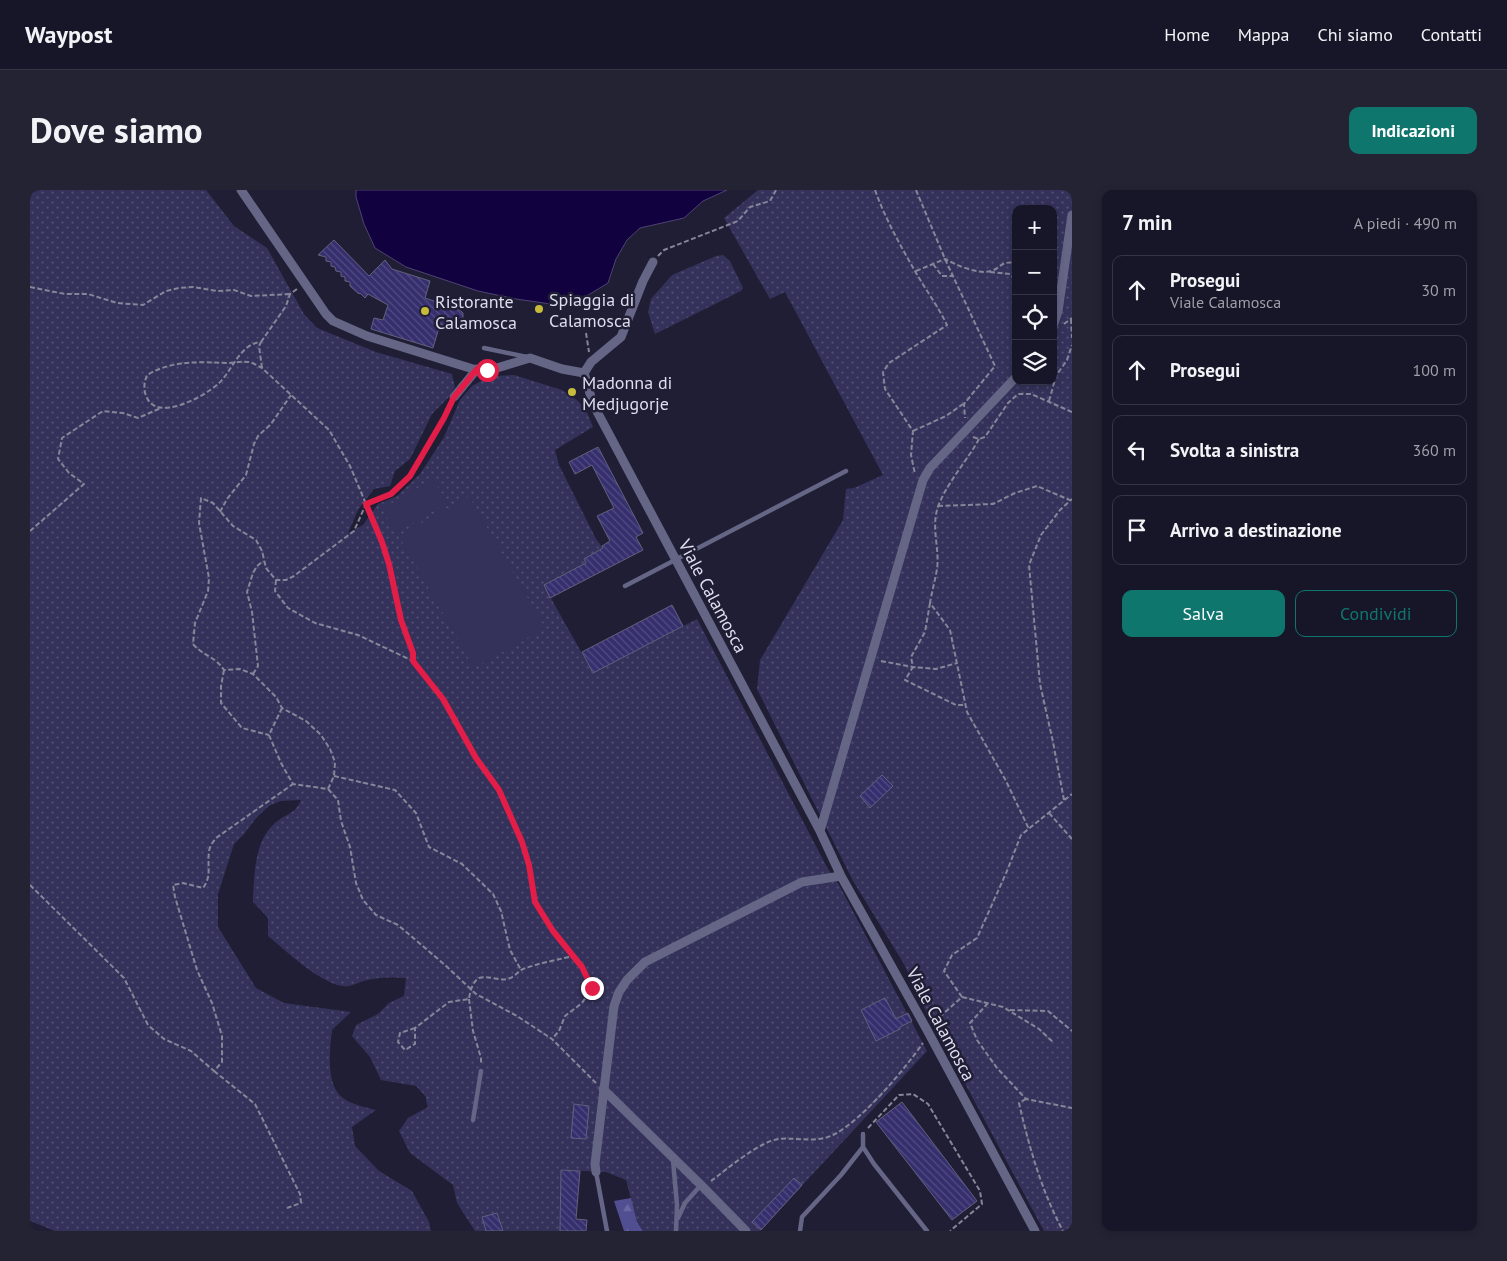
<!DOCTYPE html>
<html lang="it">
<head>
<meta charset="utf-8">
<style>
  :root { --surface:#171628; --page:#242334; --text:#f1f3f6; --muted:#9e9fa8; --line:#363545; --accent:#0f766e }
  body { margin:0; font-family:"PT Sans",sans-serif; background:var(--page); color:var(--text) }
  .controls { position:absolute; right:15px; top:15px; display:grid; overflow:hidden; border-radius:10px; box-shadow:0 2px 8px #0003 }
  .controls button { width:45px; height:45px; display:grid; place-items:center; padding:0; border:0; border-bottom:1px solid var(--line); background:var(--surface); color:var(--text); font:25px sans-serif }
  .stop { position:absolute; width:15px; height:15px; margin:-11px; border:4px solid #e11d48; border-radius:50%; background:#fff }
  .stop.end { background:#e11d48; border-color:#fff; box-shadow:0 1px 5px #0008 }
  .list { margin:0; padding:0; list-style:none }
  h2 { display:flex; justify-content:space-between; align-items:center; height:65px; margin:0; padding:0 20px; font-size:21px }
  h2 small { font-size:16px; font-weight:400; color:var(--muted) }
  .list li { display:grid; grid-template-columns:32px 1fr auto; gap:15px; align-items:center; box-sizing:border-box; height:70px; margin:0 10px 10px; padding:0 10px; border:1px solid var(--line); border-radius:10px }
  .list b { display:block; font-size:19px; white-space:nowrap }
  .list p { margin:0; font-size:16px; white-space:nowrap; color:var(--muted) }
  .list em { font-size:16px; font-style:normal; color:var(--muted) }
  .actions { display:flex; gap:10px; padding:15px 20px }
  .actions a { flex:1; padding:11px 0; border:1px solid var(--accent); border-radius:10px; text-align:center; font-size:18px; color:var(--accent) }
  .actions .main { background:var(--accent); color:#fff }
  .icon { flex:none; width:28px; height:28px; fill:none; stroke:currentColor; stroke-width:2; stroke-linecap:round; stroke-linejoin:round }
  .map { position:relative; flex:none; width:1042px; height:1041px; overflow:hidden; border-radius:10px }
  header { display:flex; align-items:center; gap:30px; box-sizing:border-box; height:70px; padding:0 25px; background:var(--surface); border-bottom:1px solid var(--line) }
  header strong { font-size:24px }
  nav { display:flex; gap:28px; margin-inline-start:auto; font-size:18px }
  .intro { display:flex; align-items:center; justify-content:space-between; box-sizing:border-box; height:120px; padding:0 30px }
  h1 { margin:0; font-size:35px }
  .button { padding:12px 22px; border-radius:10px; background:var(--accent); color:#fff; font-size:18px; font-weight:700 }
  main { display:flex; gap:30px; padding:0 30px }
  aside { flex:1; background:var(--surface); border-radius:10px; box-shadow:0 2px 8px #0003 }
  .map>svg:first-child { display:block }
  .grass { fill:url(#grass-dots); fill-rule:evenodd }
  .forest { fill:url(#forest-firs) }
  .park { fill:#34325a }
  .water { fill:#12013f; stroke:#4f4374 }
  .building { fill:url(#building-back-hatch); stroke:#61617d }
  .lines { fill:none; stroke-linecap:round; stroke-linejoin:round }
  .path { stroke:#868699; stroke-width:2; stroke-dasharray:5 2.5; stroke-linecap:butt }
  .lane { stroke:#656685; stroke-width:4.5 }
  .street { stroke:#656685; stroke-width:9 }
  .route { stroke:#e11d48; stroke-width:6 }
  .poi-dot { fill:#c7bb3c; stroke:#1f1e35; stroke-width:2 }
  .labels { text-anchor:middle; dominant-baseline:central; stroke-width:5; stroke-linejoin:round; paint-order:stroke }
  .poi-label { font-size:18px; fill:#dedeee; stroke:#1f1e35; text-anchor:start }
  .street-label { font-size:18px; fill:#dedeee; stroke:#1f1e35 }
</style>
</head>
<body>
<header>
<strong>Waypost</strong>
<nav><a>Home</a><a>Mappa</a><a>Chi siamo</a><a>Contatti</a></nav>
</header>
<div class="intro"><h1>Dove siamo</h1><a class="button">Indicazioni</a></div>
<main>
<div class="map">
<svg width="1042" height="1041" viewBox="0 0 1042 1041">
  <defs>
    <pattern id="grass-dots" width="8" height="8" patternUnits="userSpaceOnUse" patternTransform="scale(1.25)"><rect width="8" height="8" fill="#34325a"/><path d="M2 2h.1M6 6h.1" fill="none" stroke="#514f72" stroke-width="1.8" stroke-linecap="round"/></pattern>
    <pattern id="forest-firs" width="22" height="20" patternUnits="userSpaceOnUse" patternTransform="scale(1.25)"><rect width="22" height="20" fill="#524e92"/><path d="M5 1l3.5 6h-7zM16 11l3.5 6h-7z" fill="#6a67a2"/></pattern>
    <pattern id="building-back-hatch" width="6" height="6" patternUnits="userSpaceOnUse" patternTransform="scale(1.25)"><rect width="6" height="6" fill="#352f6e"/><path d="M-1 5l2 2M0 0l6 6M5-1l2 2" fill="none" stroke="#524d83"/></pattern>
  </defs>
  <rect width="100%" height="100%" fill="#1f1e35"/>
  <path class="grass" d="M0,0H176L204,36L237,58L274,124L287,138L346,162L422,184L425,197L418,208L402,224L380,269L365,281L360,296L344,299L328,320L318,343L333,335L348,314L367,306L390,284L414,247L430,210L442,196L451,191L466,186L484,185L532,200L548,211L556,220L563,237L525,260L529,275L566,349L573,358L554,369L556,373L514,396L563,483L667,429L798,679L808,693L897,861L730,1041H613L607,1032L596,990L576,982L531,980L530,1041H445L427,1013L423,995L380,963L369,941L378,928L398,917L396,911V907L386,896L351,890L340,867L322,846L326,835L348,824L359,813L374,806L376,788C363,787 350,787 337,790C331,791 325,795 319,796C297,800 255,760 238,746V728L223,712C224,688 224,653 243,635C254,624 265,625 271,610L250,611L239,616L227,627L214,644L204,654L188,704V737L226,798L254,813L321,822L302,840C300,859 295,895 313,908C322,915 335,917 346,920L322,937L325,956L349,981L382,1001L399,1032L401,1041H25L0,1031Z
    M728,0H1042V1041H1014L887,804L874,774L823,691L727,499L730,470L813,330L816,299L824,298L853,285L755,102L740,109L694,28ZM986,19H1023V191H986Z
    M693,65L700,71L713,98L711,101L625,144L618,122L621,109L642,85L686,66Z"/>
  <path class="forest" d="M601,1008L607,1032L613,1041H594L584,1011Z"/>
  <path class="park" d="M403,289L417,313L366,343L352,319Z
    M439,306L515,438L444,478L369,346Z"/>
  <path class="water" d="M326,0H697L673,11L654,28L610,38L597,50L586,69L578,93L555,107L521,114L486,109L448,101L376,77L345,58L334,34L326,7Z"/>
  <path class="building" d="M304,50L339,86L355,70L362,79L400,91L395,108L430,120L433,123V130L429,132L430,135H423L422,138L410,134L403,158L341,139L344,128L353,130L358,115L338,104L335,108L330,103L329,104L320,96V92L315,91V87L311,86V82L306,81L305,77L301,76V72L296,71V67L288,65Z
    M568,257L613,343L606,347L613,360L520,408L514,395L556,373L554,369L573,358L572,356L580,351L567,326L584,318L562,275L545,284L539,272Z
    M642,415L653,436L563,483L552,462Z
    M852,585L863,596L840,618L830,606Z
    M855,808L866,829L878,823L882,831L870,837V839L846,851L831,820Z
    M872,912L947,1011L922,1030L846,932Z
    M544,914L559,916L556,949L541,948Z
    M531,980L550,981L546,1029L557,1030L556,1041H530Z
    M764,988L772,995L731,1040L722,1032Z
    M467,1023L473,1041H456L452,1027Z"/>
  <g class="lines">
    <path class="path" d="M845,0C855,28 870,55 885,81C895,99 908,116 917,135L859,173L853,182L855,199L883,241L881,265L885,284
      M886,0L915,69L965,176L934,214L935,228
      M628,66L634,60L708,31L720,17L740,11L746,0
      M903,74L912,86H922
      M886,81L915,69C926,75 949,85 961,81C973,77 969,71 986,73
      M960,82L980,84L986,90
      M0,97L35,104H58L87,113L113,115L136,101L149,98L163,97L187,101L204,100L221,106L260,104
      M1041,129L1042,148
      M1034,134L1042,128
      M556,143L559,162
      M231,152L256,116L260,104L267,99
      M232,178L229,156L231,152C209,154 202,182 188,194C175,206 128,232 117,208C113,200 114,193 117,185C142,170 169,172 198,173C204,173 211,171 218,172C222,172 228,176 232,178L299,240L320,276L336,314L361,304L380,286L420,216
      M1019,211L1026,186L1037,170L1042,155
      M883,241L916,226L933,214
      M943,247L949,249L955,247L978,213L988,204H1001L1042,222
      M949,249C937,271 919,290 909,314C900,336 910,358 907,379C905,391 902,401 900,413L920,440L937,522L975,589L999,639
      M336,314L359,373L371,430L383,463V471L413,509L446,568L469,600L492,652L499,675L505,712L523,741L552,777L562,798L552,813L535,826L529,841L522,849
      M908,316L963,314L985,303L1007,296L1042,311
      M190,322L197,309L216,285L224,254L228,246L241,234L261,205
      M0,341L54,294L39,283L28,269L32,248L73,221L93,223L108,228L131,218
      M246,390L245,401L258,418L285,433L328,445L383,471
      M900,413L895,442L881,467L883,477L875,490L926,515H935
      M851,471L883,477L906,479L927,473
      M194,480L191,496V513L212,538L239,545
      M223,484L228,476L222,422L217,402L223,383L227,376L233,371
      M252,518L239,545L251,573L263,594L298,599L308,610L311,631L320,657L326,693L333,710L346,725L368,735L415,775L446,804L487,826L522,849L566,893
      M304,586L365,600L386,623L399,657L432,674L463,704L471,721L480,760L491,780
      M298,599L304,586L305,572L300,559L291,545L276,531L252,518L246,507L223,484L210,479L194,480C185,466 173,466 163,454L165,433L178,401L179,388L169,333L171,308L183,313L203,336L226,350L232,361L236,378L246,390H256L264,386L324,341L336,314
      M1034,610L1023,552L1010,494L999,375L1011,345L1030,320L1042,309
      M1019,623L1042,649
      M0,695L94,788L118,835L134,849L161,861L184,881L192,872V846L182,813L167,780L145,707L143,695L153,693L173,698C182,686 177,676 179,662C179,657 183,652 186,648L263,594
      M932,807L914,781L922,765L947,748L977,681L991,645L1042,604
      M439,809L443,841L451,868V875
      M958,813L940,833L947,850L967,878L996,909L1042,918
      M980,820L1018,821L1042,841
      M904,832L932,807L973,817L1009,839L1024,853
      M385,838L370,843L368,852L375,860L385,854V838L419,812L439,809C440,802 442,792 449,788C458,785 468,791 477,789C484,788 487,782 493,779C509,773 527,770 543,766
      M184,881L225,914L270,1004L271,1013L257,1018
      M996,909L989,913C999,957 1012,1002 1033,1041
      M838,938L869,905L883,904L898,914L950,1001L952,1014L920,1041
      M681,991C697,979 730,951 749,949C769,947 786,954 805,944C834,928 874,880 893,853"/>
    <path class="lane" d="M454,158L497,167
      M595,396L816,281
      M443,930L451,881
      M833,944V957L844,974L897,1041
      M643,970L647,1015L646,1041
      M566,982L577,1041
      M648,1028L655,1013L671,995
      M770,1041L772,1027L811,985L833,957"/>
    <path class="street" d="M211,0L296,124L303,131L337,146L443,179L457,180L467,178L500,168L532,179L554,183
      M623,72L613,91L591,147L561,172L554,183L563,214L790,641L811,686L896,838L1005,1041
      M1023,136L1028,121L1042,25
      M424,207L447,179
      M790,641L893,290L900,278L986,187
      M573,899L673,997L716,1041
      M566,982L565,974L584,816L589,802L597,790L615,772L772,692L811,686"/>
  </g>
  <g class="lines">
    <path class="route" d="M457,180L447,179L424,207L414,228L380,286L361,304L336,314L352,352L359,374L371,430L383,463V471L413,509L446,568L469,600L492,652L499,675L505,712L523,741L552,777L562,798"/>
  </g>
  <g class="poi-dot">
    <circle cx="509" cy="119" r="5"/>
    <circle cx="395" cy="121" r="5"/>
    <circle cx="542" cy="202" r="5"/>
  </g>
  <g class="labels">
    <g class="poi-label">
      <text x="519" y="109">Spiaggia di<tspan x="519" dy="21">Calamosca</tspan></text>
      <text x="405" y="111">Ristorante<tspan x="405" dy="21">Calamosca</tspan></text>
      <text x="552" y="192">Madonna di<tspan x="552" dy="21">Medjugorje</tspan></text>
    </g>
    <g class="street-label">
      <text transform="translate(683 406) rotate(62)">Viale Calamosca</text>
      <text transform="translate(911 834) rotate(62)">Viale Calamosca</text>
    </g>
  </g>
</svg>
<div class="controls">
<button>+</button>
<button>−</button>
<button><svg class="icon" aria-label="locate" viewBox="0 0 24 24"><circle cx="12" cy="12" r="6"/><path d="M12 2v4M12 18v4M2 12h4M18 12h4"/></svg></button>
<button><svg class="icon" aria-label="layers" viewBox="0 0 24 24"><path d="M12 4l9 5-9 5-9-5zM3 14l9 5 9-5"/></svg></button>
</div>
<div class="stop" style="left:457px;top:180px"></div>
<div class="stop end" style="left:562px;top:798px"></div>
</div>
<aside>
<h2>7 min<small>A piedi · 490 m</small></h2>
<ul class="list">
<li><svg class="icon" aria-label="ahead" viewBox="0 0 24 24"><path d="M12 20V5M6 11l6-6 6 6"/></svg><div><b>Prosegui</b><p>Viale Calamosca</p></div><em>30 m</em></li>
<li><svg class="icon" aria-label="ahead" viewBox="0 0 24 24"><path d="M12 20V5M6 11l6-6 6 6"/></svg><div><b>Prosegui</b></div><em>100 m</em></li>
<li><svg class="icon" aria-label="left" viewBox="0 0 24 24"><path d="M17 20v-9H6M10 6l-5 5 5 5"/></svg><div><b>Svolta a sinistra</b></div><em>360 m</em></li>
<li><svg class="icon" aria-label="arrive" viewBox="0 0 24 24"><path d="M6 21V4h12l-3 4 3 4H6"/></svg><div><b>Arrivo a destinazione</b></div></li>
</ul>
<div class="actions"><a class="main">Salva</a><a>Condividi</a></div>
</aside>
</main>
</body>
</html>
